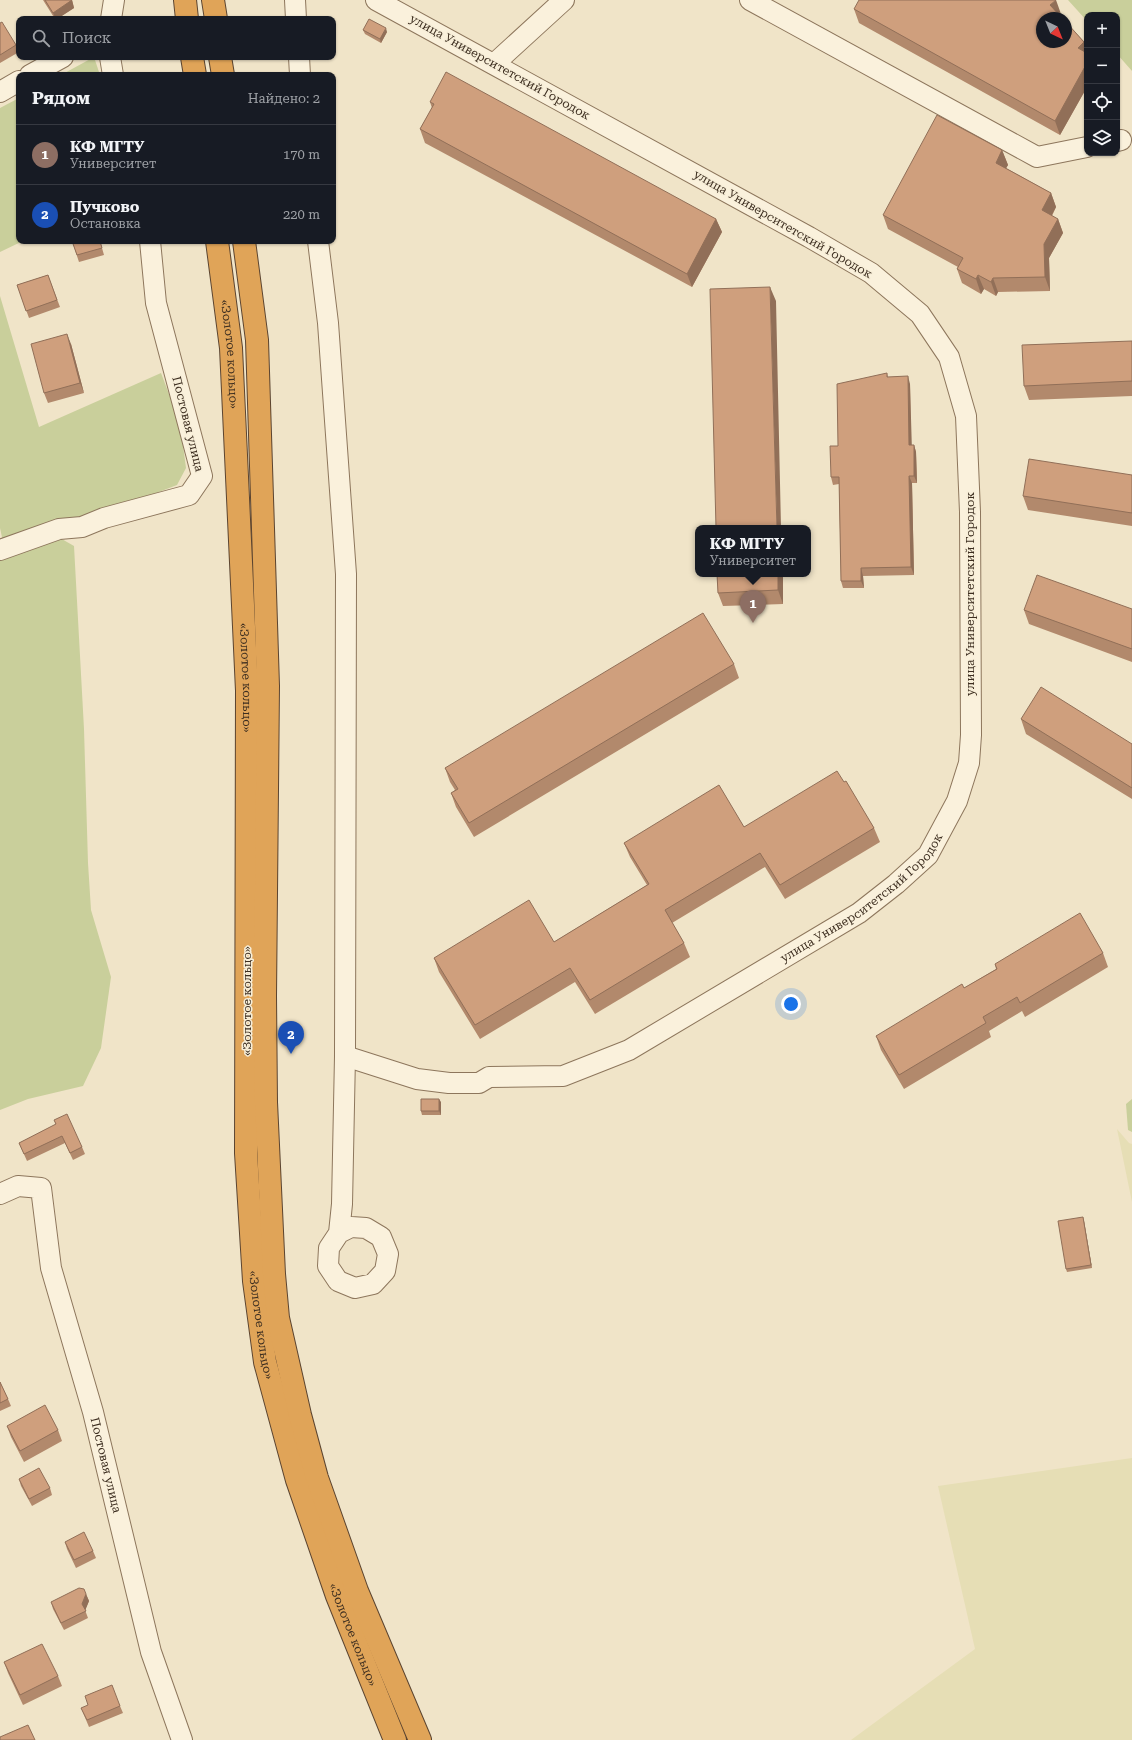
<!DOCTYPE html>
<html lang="ru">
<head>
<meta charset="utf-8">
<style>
  :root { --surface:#171b24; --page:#242831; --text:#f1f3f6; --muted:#9ea1a6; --line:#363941; --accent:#0b8043 }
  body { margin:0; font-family:"Roboto Serif",serif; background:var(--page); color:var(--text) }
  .controls { position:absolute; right:12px; top:12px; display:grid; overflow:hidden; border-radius:8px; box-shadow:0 1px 3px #0004 }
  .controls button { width:36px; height:36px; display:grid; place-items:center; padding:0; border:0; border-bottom:1px solid var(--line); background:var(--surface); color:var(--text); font:20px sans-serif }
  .compass { position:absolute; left:1036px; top:12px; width:36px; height:36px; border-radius:50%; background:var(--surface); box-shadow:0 1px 3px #0004; rotate:137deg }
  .you { position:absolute; left:791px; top:1004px; width:14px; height:14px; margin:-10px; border:3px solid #fff; border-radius:50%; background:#1a73e8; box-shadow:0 0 0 6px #1a73e833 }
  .badge { display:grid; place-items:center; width:26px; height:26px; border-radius:50%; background:var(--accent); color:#fff; font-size:13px; font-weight:700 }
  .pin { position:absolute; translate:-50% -33px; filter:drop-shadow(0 1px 2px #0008) }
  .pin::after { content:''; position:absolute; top:21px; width:14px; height:12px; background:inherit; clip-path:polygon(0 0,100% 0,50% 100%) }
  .popup { position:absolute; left:695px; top:525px; width:116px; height:52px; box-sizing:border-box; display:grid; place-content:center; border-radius:8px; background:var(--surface); filter:drop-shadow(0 1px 3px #0005); font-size:13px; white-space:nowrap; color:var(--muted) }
  .popup b { font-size:15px; color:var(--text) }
  .popup::after { content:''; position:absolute; left:50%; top:100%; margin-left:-8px; border:8px solid transparent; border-top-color:var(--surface) }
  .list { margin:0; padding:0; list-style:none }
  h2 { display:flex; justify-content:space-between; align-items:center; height:52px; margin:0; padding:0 16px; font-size:17px }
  h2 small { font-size:13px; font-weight:400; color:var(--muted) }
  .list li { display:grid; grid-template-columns:26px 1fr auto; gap:12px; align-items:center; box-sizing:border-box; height:60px; padding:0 16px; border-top:1px solid var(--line) }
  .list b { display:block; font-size:15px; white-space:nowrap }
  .list p { margin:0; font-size:13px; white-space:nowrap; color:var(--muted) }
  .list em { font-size:13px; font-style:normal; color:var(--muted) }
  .icon { flex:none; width:22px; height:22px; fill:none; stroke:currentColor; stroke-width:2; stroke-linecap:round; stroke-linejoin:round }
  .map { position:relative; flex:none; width:1132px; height:1740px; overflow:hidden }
  .search { position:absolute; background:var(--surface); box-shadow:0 1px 3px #0004; left:16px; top:16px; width:320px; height:44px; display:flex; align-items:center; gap:10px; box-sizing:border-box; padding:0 14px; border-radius:8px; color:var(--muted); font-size:15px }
  .panel { position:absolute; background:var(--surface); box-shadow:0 1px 3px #0004; left:16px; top:72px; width:320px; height:172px; border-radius:8px }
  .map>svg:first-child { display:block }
  .farmland { fill:#e6deb5 }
  .green { fill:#c9cf9b }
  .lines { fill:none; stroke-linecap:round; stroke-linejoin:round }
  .minor-casing { stroke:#8d765c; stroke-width:22 }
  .highway-casing { stroke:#5b4430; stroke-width:24 }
  .minor { stroke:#faf1dc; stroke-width:20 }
  .highway { stroke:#e0a458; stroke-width:22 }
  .wall { fill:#b2896c }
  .shaded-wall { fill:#916f58 }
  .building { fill:#cf9f7d; stroke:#916f58 }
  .labels { text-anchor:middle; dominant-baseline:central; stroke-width:3; stroke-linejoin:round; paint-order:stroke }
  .street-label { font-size:12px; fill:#3d2e20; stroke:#f7eed8 }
</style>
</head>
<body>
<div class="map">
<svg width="1132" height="1740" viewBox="0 0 1132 1740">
  <rect width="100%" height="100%" fill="#f0e4c8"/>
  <path class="farmland" d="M1117,1129L1129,1143L1132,1144V1202Z
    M1132,1458V1740H851L975,1649L938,1486Z"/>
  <path class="green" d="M1068,0H1132V71L1117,54V15H1087V21Z
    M94,57L100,75H61Z
    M19,98V241H23L0,252V108Z
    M0,296L39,427L161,373L180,423L186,468L177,485L76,524L3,542L0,528Z
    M60,538L74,546L84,729L88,863L91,910L111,977L101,1048L83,1086L28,1099L0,1110V558Z
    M1132,1099V1132L1128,1130L1126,1104Z"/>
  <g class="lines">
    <defs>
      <g id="minor">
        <path d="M295,0L296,19"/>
        <path d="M750,0L1037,157L1087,147"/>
        <path d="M111,19L114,0"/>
        <path d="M110,57L113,75"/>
        <path d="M299,57L300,75"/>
        <path d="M494,64L564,0"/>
        <path d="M30,75L63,57"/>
        <path d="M0,92L19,81"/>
        <path d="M1117,141L1121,140"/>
        <path d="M318,241L328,323L346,574L345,1056L342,1204L339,1233L329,1248L328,1266L338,1281L355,1288L373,1284L385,1271L388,1254L381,1237L366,1228L351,1227L339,1233"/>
        <path d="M0,550L59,529L82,527L104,518L189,495L202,476L156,303L150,241"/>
        <path id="s1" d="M345,1056L417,1079L449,1083H479L489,1077L563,1076L629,1050L859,913L896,884L928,855L957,801L969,763L971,735L970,512L966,416L949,357L920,314L871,273L809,237L376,0"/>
        <path id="s2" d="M0,1194L18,1186L41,1188L51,1268L93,1412L151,1652L182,1740"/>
      </g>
      <g id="highway">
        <path d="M185,0L187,19"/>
        <path d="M213,0L216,19"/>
        <path d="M192,57L195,75"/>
        <path d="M220,57L223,75"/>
        <path id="s3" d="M217,241L231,348L247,691L246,1153L254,1281L265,1362L297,1480L337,1596L395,1740"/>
        <path d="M244,241L257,340L268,686L265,996L266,1102L274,1274L278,1318L300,1415L317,1478L357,1591L420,1740"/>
      </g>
    </defs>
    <use href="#minor" class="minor-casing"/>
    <use href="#highway" class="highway-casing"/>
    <use href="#minor" class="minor"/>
    <use href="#highway" class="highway"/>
  </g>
  <path class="wall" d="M43,0H72L74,8L57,19H55Z
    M854,9L1061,14L1060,15L1084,42L1087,49V87L1060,135L859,23Z
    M0,23L16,45L19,52L0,63Z
    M363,30L387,32L381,43L365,34Z
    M430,102L716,219L722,232L692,287L425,143L420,129L432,108Z
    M1002,150L1008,165L1006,168L1051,193L1056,207L1052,216L1058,219L1063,233L1049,258L1050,291L998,292L996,296L984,289L981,294L962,283L957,269L958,267L888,229L883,215Z
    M72,241H100L104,255L79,262Z
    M48,275L60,307L29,318L17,285Z
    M1132,341V396L1029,400L1024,386Z
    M71,344L84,393L48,403L44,393Z
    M887,373L888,377L910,384L911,445H914L916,452L917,483H912L914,575L863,576L864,588H843L841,581L839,484L833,485L831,477L838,446Z
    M1132,475V526L1028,510L1023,496Z
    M717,574H783V604L723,606L718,593Z
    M1132,609V662L1029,624L1024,610Z
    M734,664L739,678L474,837L456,807L451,793L455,790L450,782L445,768Z
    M1021,719L1132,744V799L1026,734Z
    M844,782L874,828L880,842L785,899L765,867L672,923L684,943L690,957L595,1014L575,982L480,1039L439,972L434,958L554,942L647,885L630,857L624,843L744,827Z
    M1103,953L1108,967L1025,1017L1022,1011L989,1031L991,1037L904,1089L881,1050L876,1036L964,988L996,969L995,964Z
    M441,1102V1115H422L421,1111Z
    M54,1120L82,1147L85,1154L73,1160L65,1143L27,1161L19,1143L56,1125Z
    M1083,1217L1084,1221L1092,1268L1067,1272L1066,1269Z
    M0,1382L8,1399L11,1406L0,1411Z
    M7,1426L58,1430L62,1441L24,1462L11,1437Z
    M19,1479L50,1488L52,1495L32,1506L21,1486Z
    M65,1542L93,1551L96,1558L76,1568L67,1549Z
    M86,1594L89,1601L85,1610L88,1618L64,1630L53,1609L51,1602Z
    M4,1662L58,1676L62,1686L23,1705L8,1673Z
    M120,1706L123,1713L89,1727L81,1708Z"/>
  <path class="shaded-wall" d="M72,0L74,8L57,19H56L53,13Z
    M1056,0L1061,14L1056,18L1050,5Z
    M386,28L387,32L381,43L380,39Z
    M1084,42L1087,49V58L1078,48Z
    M1087,63V87L1060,135L1055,121Z
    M1002,150L1008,165L1001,177L996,163Z
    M1051,193L1056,207L1047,224L1042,210Z
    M716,219L722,232L692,287L687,274Z
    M1058,219L1063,233L1049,258L1050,291L1045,277L1044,244Z
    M978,275L984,289L981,294L976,279Z
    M993,278L998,292L996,296L991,282Z
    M770,287L776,301L781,528H777Z
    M67,334L71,344L84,393L80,383Z
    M908,376L910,384L912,452L909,445Z
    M914,445L916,452L917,483L914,476Z
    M909,476L912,483L914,575L911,567Z
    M861,568L863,576L864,588L861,581Z
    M778,574H783V604L778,590Z
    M439,1099L441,1102V1115L439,1111Z
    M1083,1217L1084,1221L1092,1268L1091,1265Z
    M86,1594L89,1601L85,1611L82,1604Z"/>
  <path class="building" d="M45,0H72L53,13Z
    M859,0H1056L1050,5L1062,18H1042V42H1066V22L1084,42L1078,48L1087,53V63L1055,121L854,9Z
    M369,19L386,28L380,39L363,30Z
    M2,22L16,45L0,55V23Z
    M446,72L716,219L687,274L420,129L434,104L430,102Z
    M937,115L1002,150L996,163L1051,193L1042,210L1058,219L1044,244L1045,277L993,278L991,282L978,275L976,279L957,269L963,258L883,215Z
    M72,241H100L102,248L77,255Z
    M48,275L57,300L26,311L17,285Z
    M770,287L777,528H716L710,289Z
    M67,334L80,383L44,393L31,344Z
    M1132,341V381L1024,386L1022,345Z
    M887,373V377L908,376L909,445H914V476H909L911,567L861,568V581H841L839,477H831L830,446H838L837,384Z
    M1029,459L1132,475V513L1023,496Z
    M717,574H778V590L718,593Z
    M1037,575L1132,609V649L1024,610Z
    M703,613L734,664L469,823L451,793L458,789L445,768Z
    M1041,687L1132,744V788L1021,719Z
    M837,771L844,782L846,781L874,828L780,885L760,853L665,910L684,943L590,1000L570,968L475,1025L434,958L529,900L554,942L649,884L624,843L719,785L744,827Z
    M1080,913L1103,953L1020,1003L1017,997L983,1017L986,1023L899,1075L876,1036L962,984L964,988L997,969L995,964Z
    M421,1099H439V1111H421Z
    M67,1114L82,1147L70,1153L62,1136L24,1154L19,1143L56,1124L54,1120Z
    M1083,1217L1091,1265L1066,1269L1058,1221Z
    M0,1382L8,1399L0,1403Z
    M45,1405L58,1430L20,1451L7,1426Z
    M39,1468L50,1488L29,1499L19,1479Z
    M84,1532L93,1551L74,1560L65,1542Z
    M79,1588L84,1589L86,1594L82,1604L86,1611L61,1623L51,1602Z
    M42,1644L58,1676L20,1695L4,1662Z
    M112,1685L120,1706L87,1720L81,1708L88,1705L85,1696Z
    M28,1725L35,1740H0V1737Z"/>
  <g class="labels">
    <g class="street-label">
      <text transform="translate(500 67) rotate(29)">улица Университетский Городок</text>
      <text transform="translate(783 224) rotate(30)">улица Университетский Городок</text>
      <text stroke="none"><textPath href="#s3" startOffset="114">«Золотое кольцо»</textPath></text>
      <text transform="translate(188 424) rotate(76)">Постовая улица</text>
      <text transform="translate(970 594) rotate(-90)">улица Университетский Городок</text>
      <text stroke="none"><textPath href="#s3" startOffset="438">«Золотое кольцо»</textPath></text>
      <text stroke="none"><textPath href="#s1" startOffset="574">улица Университетский Городок</textPath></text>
      <text transform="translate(247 1001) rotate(-90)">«Золотое кольцо»</text>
      <text stroke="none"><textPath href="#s3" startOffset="1086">«Золотое кольцо»</textPath></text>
      <text stroke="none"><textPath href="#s2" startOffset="328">Постовая улица</textPath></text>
      <text stroke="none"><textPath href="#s3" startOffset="1410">«Золотое кольцо»</textPath></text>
    </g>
  </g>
</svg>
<div class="controls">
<button>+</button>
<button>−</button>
<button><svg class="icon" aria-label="locate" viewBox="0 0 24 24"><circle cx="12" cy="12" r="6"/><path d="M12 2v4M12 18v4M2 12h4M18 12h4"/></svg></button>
<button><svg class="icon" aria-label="layers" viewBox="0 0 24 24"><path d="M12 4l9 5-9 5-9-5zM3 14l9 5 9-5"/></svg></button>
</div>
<svg class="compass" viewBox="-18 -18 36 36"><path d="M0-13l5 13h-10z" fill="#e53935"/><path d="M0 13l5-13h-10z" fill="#9ea1a6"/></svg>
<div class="you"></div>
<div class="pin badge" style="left:753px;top:623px;background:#8d6e63">1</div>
<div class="popup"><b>КФ МГТУ</b>Университет</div>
<div class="pin badge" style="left:291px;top:1054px;background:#1a4fb4">2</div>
<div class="search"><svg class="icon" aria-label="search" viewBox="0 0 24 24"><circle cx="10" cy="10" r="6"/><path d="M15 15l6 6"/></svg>Поиск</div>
<section class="panel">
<h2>Рядом<small>Найдено: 2</small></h2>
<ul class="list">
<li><span class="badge" style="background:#8d6e63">1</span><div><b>КФ МГТУ</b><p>Университет</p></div><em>170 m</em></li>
<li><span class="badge" style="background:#1a4fb4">2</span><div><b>Пучково</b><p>Остановка</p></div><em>220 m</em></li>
</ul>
</section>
</div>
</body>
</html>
